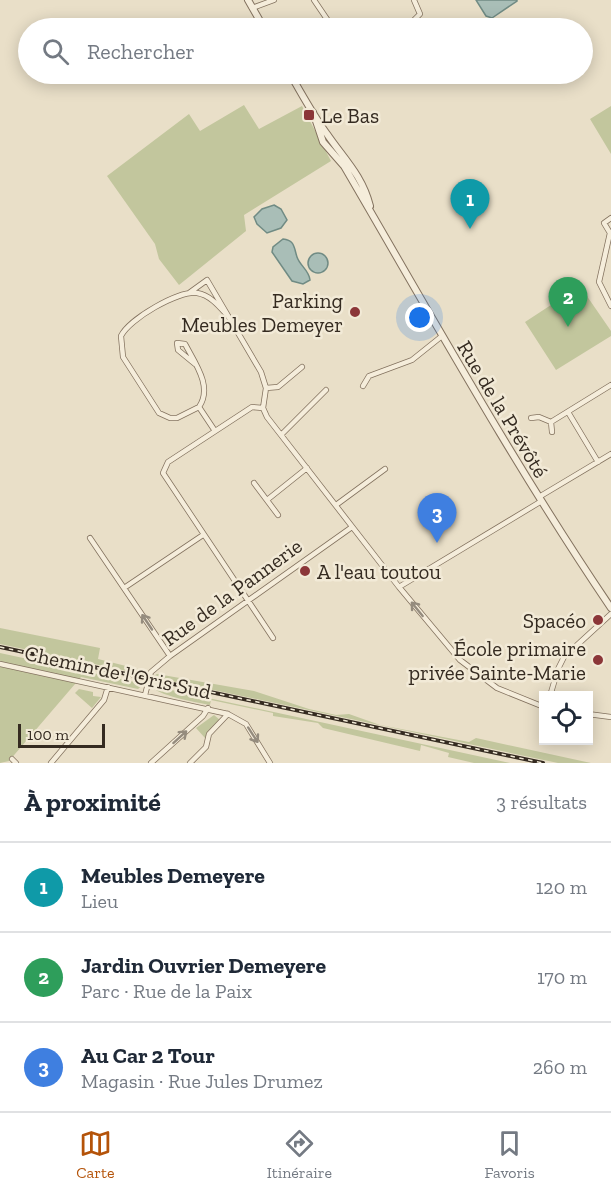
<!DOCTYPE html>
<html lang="fr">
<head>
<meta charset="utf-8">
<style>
  :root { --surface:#fff; --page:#f6f6f7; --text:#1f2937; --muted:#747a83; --line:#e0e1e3; --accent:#b45309 }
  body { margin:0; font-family:"Zilla Slab",serif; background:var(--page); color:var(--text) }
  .controls { position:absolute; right:18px; bottom:18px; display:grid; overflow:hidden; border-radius:0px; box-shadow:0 3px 15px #0003 }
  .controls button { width:54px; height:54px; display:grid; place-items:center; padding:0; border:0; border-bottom:2px solid var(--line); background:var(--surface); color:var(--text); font:30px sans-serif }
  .scale { position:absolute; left:18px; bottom:15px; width:87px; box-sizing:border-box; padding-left:6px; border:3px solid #352b21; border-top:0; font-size:16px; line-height:21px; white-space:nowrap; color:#352b21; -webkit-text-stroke:4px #f2ead7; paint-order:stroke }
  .you { position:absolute; left:420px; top:318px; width:21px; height:21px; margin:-15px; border:4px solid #fff; border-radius:50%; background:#1a73e8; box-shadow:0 0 0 9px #1a73e833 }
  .badge { display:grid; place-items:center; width:39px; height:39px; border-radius:50%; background:var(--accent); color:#fff; font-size:20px; font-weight:700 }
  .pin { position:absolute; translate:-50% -50px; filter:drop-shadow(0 2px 3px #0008) }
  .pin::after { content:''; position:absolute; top:32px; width:21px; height:18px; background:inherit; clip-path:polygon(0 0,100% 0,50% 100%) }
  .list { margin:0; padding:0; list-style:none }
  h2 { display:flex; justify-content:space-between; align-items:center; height:78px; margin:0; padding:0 24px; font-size:26px }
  h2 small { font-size:20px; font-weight:400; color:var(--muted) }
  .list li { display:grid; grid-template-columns:39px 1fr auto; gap:18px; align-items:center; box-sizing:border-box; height:90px; padding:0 24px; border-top:2px solid var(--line) }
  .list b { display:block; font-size:22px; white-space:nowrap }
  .list p { margin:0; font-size:20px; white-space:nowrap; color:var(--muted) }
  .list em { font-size:20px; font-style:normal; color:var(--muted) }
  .icon { flex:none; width:33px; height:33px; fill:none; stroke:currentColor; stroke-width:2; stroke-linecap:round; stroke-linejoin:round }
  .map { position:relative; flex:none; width:611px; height:763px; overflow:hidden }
  .search { position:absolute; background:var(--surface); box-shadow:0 3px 15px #0003; left:18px; right:18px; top:18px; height:66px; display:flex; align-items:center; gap:15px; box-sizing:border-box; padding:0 21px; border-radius:33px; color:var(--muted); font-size:22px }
  .sheet { height:348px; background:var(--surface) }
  nav { display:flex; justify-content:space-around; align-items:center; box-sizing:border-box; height:84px; border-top:2px solid var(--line); background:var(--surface); font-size:16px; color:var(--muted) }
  nav a { display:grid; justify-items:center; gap:3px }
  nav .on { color:var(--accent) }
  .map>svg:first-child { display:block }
  .green { fill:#c2c69d }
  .water { fill:#a9beb7; stroke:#708b84; stroke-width:1.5 }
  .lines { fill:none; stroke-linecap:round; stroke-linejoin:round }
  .minor-casing { stroke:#83725f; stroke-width:6 }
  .tertiary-casing { stroke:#83725f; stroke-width:8 }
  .minor { stroke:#f5eddb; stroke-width:4.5 }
  .tertiary { stroke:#f5eddb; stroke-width:6 }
  .rail-casing { stroke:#352b21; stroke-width:4 }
  .rail { stroke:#f2ead7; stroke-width:1.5; stroke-dasharray:4.5; stroke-linecap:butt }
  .oneway { stroke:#958c7e }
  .poi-dot { fill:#8b3638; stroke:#f2ead7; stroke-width:2 }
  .labels { text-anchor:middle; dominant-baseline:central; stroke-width:5; stroke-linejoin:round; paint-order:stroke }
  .poi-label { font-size:21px; fill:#352b21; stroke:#f2ead7; text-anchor:end }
  .street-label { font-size:21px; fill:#352b21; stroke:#f2ead7 }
</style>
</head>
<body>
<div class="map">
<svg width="611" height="763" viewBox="0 0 611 763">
  <rect width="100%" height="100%" fill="#e9dfc8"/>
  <path class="green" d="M244,105L259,129L302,106L331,161L244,215L246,231L179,285L159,259L155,244L107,176L189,114L200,131Z
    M611,106V154L590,119Z
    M580,286L611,331V336L556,370L525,322Z
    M0,628L100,648L98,659L142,670L146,675L0,644Z
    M0,653L144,684L138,689L81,677L9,761L0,763Z
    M157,674L254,691L309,709L336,715L349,714L380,725L469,742L476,738L591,763H558L152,677Z
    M150,685L185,693L510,763H474L448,757L449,753L421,745L420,751L323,728L318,723L273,716V713L211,700L210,705C196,702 157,696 150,685Z
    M79,689L93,692V696L101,697L92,708L75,693Z
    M214,715L220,720L208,731L205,738L196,728Z"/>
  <path class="water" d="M476,0H517V1L492,18L486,16Z
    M274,205L281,209L287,220L281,228L267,233L257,224L254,217L262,209Z
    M283,239C295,240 294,248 297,257C300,266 309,270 310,280L303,284L292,281L272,252L273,247Z
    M308 263a10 10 0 1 1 20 0a10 10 0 1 1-20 0Z"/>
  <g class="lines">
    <defs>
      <path id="minor" d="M314,0L333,28
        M252,8L274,0
        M411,23L420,14L414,0
        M611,218L604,223L610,233L599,282L611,306
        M189,293L207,280L261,372L266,388
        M195,364L178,350L177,343L185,344C195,363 213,387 199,407L215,431
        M363,386L369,376L412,360L442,336
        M199,407L177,418H170L159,413L123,357L121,336C129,319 179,290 197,293C210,295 219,306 227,315
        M263,408L266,388L278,387L302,367
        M568,412L598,462
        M531,418L539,417L551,422L552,432
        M551,422L611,385
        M281,435L326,390
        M254,483L278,515
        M539,497L611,454
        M267,500L307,468
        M336,505L385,469
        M90,538L170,656
        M399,587L540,502
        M124,588L203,535
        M273,638L163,473L168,462L252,407L263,408L267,417L399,587L460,660L497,688L544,707
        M0,664L228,714L246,724L270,763
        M145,695L151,672L170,656L352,527
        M550,696L558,669L564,657L611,614
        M588,714L611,717
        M12,759L16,763
        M51,763L104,700L108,687
        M151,763L203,716L208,708
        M190,763L206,747L209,734L228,714"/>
      <path id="tertiary" d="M248,0L264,28
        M290,74C302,94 313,115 327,134C344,159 362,175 370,206
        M313,112L323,142L344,166C431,315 514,465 611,608"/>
    </defs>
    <use href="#minor" class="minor-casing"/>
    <use href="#tertiary" class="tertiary-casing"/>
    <use href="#minor" class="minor"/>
    <use href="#tertiary" class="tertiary"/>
    <defs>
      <path id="rail" d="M0,647L543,763"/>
    </defs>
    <use href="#rail" class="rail-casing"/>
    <use href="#rail" class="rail"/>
  </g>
  <defs><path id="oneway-shaft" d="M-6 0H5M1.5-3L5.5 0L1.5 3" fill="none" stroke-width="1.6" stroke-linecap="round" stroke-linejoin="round" transform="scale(1.5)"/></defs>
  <g class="oneway">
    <use href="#oneway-shaft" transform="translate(417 609) rotate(-129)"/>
    <use href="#oneway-shaft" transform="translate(147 622) rotate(-124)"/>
    <use href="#oneway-shaft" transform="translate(253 735) rotate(57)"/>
    <use href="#oneway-shaft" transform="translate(180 737) rotate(-42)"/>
  </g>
  <g class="poi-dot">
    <rect x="303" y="109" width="12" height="12" rx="3"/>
    <circle cx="355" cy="312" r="6"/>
    <circle cx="305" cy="571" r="6"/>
    <circle cx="598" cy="620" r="6"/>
    <circle cx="598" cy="660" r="6"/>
  </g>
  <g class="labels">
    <g class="poi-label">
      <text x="321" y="115" text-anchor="start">Le Bas</text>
      <text x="343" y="300">Parking<tspan x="343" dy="24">Meubles Demeyer</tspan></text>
      <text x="317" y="571" text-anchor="start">A l'eau toutou</text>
      <text x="586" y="620">Spacéo</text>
      <text x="586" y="648">École primaire<tspan x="586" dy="24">privée Sainte-Marie</tspan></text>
    </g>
    <g class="street-label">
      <text transform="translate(503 409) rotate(59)">Rue de la Prévôté</text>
      <text transform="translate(232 592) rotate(-36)">Rue de la Pannerie</text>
      <text transform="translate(118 672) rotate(12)">Chemin de l'Oris Sud</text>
    </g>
  </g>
</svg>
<div class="controls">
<button><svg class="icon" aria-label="locate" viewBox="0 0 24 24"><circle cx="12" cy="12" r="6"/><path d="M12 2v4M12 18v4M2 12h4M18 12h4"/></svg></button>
</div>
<div class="scale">100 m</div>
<div class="you"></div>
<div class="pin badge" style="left:470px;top:229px;background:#0f9aa8">1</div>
<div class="pin badge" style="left:568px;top:327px;background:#2e9e5b">2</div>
<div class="pin badge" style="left:437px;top:543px;background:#3f7fe0">3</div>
<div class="search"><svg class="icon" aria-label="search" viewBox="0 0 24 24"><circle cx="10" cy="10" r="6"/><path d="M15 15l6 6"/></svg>Rechercher</div>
</div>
<section class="sheet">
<h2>À proximité<small>3 résultats</small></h2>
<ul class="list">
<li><span class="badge" style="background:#0f9aa8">1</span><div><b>Meubles Demeyere</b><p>Lieu</p></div><em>120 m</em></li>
<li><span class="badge" style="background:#2e9e5b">2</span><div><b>Jardin Ouvrier Demeyere</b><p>Parc · Rue de la Paix</p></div><em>170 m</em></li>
<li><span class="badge" style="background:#3f7fe0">3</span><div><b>Au Car 2 Tour</b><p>Magasin · Rue Jules Drumez</p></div><em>260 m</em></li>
</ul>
</section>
<nav>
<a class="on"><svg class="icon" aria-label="map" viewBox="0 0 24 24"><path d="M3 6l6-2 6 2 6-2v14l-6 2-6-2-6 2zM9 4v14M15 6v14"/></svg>Carte</a>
<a><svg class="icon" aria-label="directions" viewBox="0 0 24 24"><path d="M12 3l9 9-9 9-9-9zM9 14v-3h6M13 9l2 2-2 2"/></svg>Itinéraire</a>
<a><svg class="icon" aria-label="saved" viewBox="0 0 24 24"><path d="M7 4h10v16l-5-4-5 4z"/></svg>Favoris</a>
</nav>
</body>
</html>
